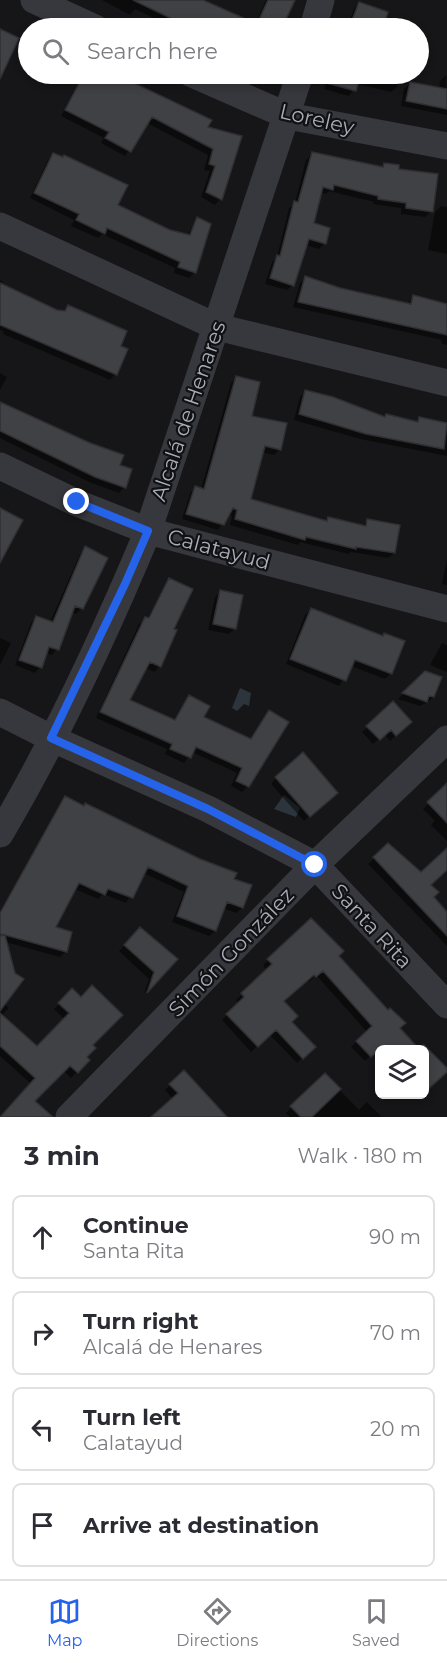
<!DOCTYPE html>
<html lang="en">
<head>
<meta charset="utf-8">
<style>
  :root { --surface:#fff; --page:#f7f7f7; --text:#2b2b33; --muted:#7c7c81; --line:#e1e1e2; --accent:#2563eb }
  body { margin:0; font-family:Montserrat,sans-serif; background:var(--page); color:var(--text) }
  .controls { position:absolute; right:18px; bottom:18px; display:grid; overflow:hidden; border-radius:9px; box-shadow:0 3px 9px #0003 }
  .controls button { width:54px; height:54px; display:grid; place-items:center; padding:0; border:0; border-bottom:2px solid var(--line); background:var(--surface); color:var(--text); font:30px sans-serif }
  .stop { position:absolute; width:18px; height:18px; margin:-14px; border:4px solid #2563eb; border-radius:50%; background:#fff }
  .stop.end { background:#2563eb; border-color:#fff; box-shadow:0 2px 6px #0008 }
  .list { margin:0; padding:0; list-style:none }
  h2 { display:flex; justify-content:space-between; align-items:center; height:78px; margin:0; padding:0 24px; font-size:26px }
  h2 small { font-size:20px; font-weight:400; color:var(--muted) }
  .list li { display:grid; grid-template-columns:39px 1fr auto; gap:18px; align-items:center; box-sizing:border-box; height:84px; margin:0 12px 12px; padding:0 12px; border:2px solid var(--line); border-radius:9px }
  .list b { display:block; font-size:22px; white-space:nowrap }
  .list p { margin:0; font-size:20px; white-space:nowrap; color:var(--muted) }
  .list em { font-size:20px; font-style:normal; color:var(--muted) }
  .icon { flex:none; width:33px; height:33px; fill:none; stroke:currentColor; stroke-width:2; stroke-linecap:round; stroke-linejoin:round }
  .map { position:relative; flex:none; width:447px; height:1117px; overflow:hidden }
  .search { position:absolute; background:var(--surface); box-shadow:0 3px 9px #0003; left:18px; right:18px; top:18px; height:66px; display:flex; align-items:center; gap:15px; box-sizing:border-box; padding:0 21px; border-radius:33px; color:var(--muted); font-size:22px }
  .sheet { height:462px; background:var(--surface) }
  nav { display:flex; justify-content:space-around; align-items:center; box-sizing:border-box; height:84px; border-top:2px solid var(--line); background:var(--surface); font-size:16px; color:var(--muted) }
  nav a { display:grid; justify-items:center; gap:3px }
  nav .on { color:var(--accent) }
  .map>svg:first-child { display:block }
  .water { fill:#2c353c }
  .shadow { fill:#0007 }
  .building { fill:#404145; stroke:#303034; stroke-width:1.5 }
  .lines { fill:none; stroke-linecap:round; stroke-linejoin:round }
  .minor { stroke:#37383d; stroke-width:27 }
  .route { stroke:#2563eb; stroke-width:8 }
  .labels { text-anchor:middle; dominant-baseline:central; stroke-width:4.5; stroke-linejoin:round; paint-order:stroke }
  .street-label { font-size:21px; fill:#a8adb8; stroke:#111113 }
</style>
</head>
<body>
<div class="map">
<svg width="447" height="1117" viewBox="0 0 447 1117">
  <rect width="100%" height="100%" fill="#161618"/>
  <path class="water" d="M240,688L251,693L249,706L244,704L237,711L232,708Z
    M284,795L300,808L296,817L274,809Z"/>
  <path class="shadow" d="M102,0H204L255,25L266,0H293L276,28H175L135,9L130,15Z
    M359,3L387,13L381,28H347L354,9Z
    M83,74H114L210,121L206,128L240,137L220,199L215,205L201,197L210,171L204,170L208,155L147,123L125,156L101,143L104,138L61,116Z
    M329,74H400L397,87L391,92L357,84L349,96L324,89Z
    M446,75L447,115L401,106L404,89L410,83L439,89L440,81Z
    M312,154L381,168L384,165L397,170L431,211L425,217L401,214V208L373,204L374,202L329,191L326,194L320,193L312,224L325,243L319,249L305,245L293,285L287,290L265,284L272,262L277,257L289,208L295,203L306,160Z
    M54,155L116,206L170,231L187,236L197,219L195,272L189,278L174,273L175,268L102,234L98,238L71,226L74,220L30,198L48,160Z
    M441,206L447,207V254L428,250L435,212Z
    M306,278L340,289L407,305L413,297L447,310V345L441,343L442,340L293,307L300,283Z
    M0,280L3,282L2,285L57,311L64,312L69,307L126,350L115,374L110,380L3,334L4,332L0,330Z
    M0,373L7,377L0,390Z
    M236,378L250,417L280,449L274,455L262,452L249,500L325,522L328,518L362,526L367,521L394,553L388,558L351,552L349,554L300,542L298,545L230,525L232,516L228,514L218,530L182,519L190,493L195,488L201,489L231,383Z
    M305,391L384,418L416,423L420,419L447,424V456L360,439L294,420L300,397Z
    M0,404L89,444L118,466L124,487L119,493L89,482L0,438Z
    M86,548L82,608L76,614L71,612L57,649L52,655L46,653L40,667L35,673L15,665L31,623L36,617L50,622L80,554Z
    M447,559V585L442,584Z
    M169,580L172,630L175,631L160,666L154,672L145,667L128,701L174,721L189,697L202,718L249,740L270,711L248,786L242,792L231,786L237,773L192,752L184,763L165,754L167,749L96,718L139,624L147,619Z
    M220,592L235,628L229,634L208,630L215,597Z
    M311,609L382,637L384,635L391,673L385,679L351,666L339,686L286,664L305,615Z
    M0,638L11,643L0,665Z
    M442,643L447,645V672L430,665Z
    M426,673L433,697L428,702L420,706L398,699Z
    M393,703L410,722L390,741L384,734L373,744L362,732Z
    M276,778L330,798L304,821L271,784Z
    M447,787V841L431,825L435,821L423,809Z
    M66,798L250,886L242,908L236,913L223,908L215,931L209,936L172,922L184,892L143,873L126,903L103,894L98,899L75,889L54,928L70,933L65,952L60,957L5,942L4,1003L9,1008L1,1016L37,1048L64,1019L54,1009L72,991L91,1045L85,1057L88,1060L71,1078L63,1070L33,1101L45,1112L41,1117H1L31,1084L0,1056V911Z
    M388,845L421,874L447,850V868L429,885L432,897L447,914V946L368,864Z
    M311,920L337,956L388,1012L380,1060L373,1053L365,1061L351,1047L367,1032L316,975L309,982L307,979L282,1001L290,1022L314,1047L297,1063L270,1035L251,1052L222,1020L239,1003L236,1000L267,971L263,965Z
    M140,929L176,959L144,993L149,979L119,951Z
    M183,1072L222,1114L219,1117H154L173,1099L165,1090Z
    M325,1075L359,1110L367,1102L382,1117H290L286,1113Z
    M412,1094H421L416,1099Z"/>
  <path class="building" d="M133,0H203L257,24L268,0H295L282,28H191Z
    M359,2L388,12L383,28H349Z
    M0,29L19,38L0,79Z
    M84,74H115L212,120L208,127L242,136L222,200L206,192L215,166L209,164L213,149L152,117L131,152L105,138L109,132L65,110Z
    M315,74H361L356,91L315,80Z
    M410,82L447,89V109L406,101Z
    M312,152L383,167L384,163L399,165V169L438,174L433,212L406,208V203L378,199V196L334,185L333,190L323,187L314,223L330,228L326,244L309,239L294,286L270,278L277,255L280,256L294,201L298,202Z
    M53,153L63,157L64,155L128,185L118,205L170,230L190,235L197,217L211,224L196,273L178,267L180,262L107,228L105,234L76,220L79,214L34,193Z
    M305,276L340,288L411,304L413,295L447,304V335L298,302Z
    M0,283L57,310L65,311L68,305L127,331L121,346L128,349L117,375L0,325Z
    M236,376L260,382L252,416L287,423L281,450L265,446L251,499L327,521L328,517L366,526L367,519L400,525L395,553L356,547V549L306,537L305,540L235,519L237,510L233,508L224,525L186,514L195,486L204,489Z
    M305,390L333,397L385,417L386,414L418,422L419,417L447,423L444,449L366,434L299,414Z
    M0,402L90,443L124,455L120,465L132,469L126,488L95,477L0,431Z
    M0,508L23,520L0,563Z
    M85,546L108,558L83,609L75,606L59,650L49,647L42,668L19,660L36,616L53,622Z
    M169,578L193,589L174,629L177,630L161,667L150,662L130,700L175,720L189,695L210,706L204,717L251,739L269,710L289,722L249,787L236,781L242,768L196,747L191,758L170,749L172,744L100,712L145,617L149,618Z
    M220,590L243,595L236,629L213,624Z
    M311,608L383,636L384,633L405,641L392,674L355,660L346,681L290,659Z
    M425,671L442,677L434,697L429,696L427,702L402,693Z
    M393,701L412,722L396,736L391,730L380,740L366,726Z
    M303,752L338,793L310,817L275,777Z
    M447,783V823L427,802Z
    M65,796L84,806L85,803L200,859L237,873L234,879L252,885L243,908L227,902L216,931L177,916L188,886L148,867L133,898L108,889L105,895L79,883L56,927L72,932L67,952L5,935L15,973L24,979L0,1011V936L5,935L0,934V913Z
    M388,843L421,872L447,848V870L431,885L439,892L434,897L447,912V936L373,857Z
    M311,918L344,951L339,956L388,1010L390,1008L406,1023L400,1028L420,1050H379L371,1057L356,1041L372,1026L323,971L316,977L314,975L284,1001L298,1016L292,1022L316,1047L303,1059L276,1030L258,1047L226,1014L244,997L241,993L272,964L267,959Z
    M140,927L178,959L147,993L154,972L124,945Z
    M92,985L123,1015L93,1045L96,1048L87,1057L90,1060L78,1073L70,1066L35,1101L53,1117H0L35,1078L0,1046V1013L37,1046L69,1013L58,1003L72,988L81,997Z
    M424,1045L447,1068V1072L424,1093Z
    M184,1070L227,1117H151L178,1093L169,1084Z
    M325,1073L341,1089L312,1117H301L290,1106Z"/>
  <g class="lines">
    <path class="minor" d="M34,0L95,28
      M313,28L321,0
      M192,74L288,116L447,146
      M0,226L217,327L447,383
      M0,466L77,503L148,531L447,609
      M0,712L51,738L208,809L315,865L447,1005
      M0,834C57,738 105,634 148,531L300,74
      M69,1117L315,865L447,739"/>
  </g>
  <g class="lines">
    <path class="route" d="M77,502L148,531L125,584L51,738L208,809L315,865"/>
  </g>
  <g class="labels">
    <g class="street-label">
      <text transform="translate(317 119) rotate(13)">Loreley</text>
      <text transform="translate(188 411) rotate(-71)">Alcalá de Henares</text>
      <text transform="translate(219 549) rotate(15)">Calatayud</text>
      <text transform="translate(372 926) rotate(47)">Santa Rita</text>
      <text transform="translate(231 952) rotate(-46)">Simón González</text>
    </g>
  </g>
</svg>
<div class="controls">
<button><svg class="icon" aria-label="layers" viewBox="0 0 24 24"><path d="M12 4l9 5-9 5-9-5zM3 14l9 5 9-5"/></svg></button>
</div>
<div class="stop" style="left:315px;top:865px"></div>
<div class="stop end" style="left:77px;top:502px"></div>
<div class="search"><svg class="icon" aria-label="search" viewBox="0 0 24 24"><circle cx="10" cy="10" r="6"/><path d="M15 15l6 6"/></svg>Search here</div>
</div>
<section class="sheet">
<h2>3 min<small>Walk · 180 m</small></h2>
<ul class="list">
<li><svg class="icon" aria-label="ahead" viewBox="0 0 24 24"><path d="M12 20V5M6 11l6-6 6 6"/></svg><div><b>Continue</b><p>Santa Rita</p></div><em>90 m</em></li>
<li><svg class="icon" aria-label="right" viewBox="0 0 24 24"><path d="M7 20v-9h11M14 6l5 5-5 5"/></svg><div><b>Turn right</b><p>Alcalá de Henares</p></div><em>70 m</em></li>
<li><svg class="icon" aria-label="left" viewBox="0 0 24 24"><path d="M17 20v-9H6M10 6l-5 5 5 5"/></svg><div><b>Turn left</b><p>Calatayud</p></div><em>20 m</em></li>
<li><svg class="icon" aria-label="arrive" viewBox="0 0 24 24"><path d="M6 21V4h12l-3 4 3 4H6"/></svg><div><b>Arrive at destination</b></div></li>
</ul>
</section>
<nav>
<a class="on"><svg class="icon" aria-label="map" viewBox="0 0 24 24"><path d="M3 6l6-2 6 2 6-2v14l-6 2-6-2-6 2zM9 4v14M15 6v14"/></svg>Map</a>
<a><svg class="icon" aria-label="directions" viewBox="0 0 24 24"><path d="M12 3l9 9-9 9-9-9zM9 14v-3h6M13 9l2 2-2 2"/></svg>Directions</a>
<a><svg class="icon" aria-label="saved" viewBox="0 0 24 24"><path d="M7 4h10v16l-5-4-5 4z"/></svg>Saved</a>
</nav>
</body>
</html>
